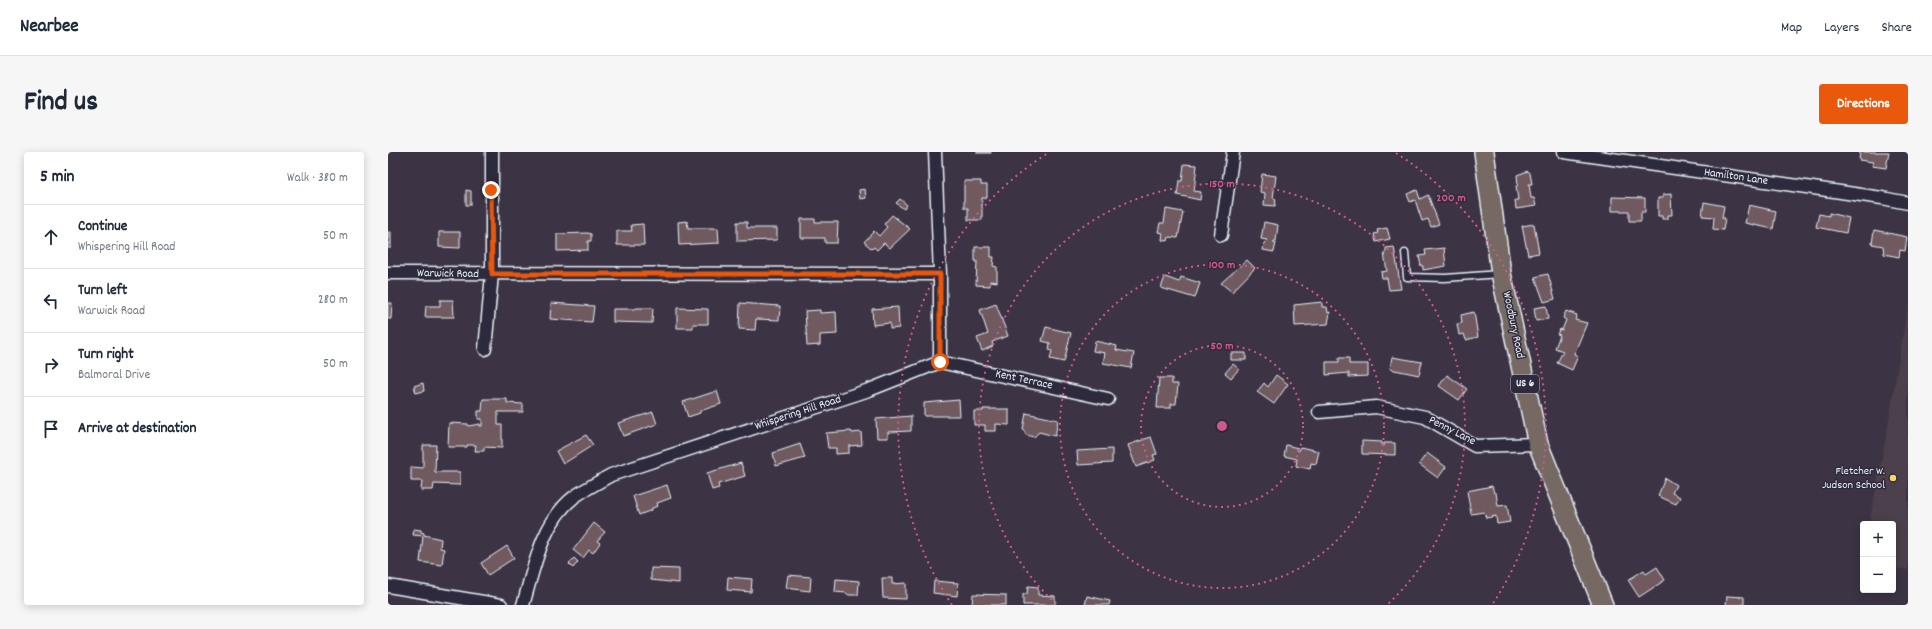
<!DOCTYPE html>
<html lang="en">
<head>
<meta charset="utf-8">
<style>
  :root { --surface:#fff; --page:#f6f6f7; --text:#1f2937; --muted:#747a83; --line:#e0e1e3; --accent:#ea580c }
  body { margin:0; font-family:Dekko,sans-serif; background:var(--page); color:var(--text) }
  .controls { position:absolute; right:12px; bottom:12px; display:grid; overflow:hidden; border-radius:4px; box-shadow:0 2px 10px #0003 }
  .controls button { width:36px; height:36px; display:grid; place-items:center; padding:0; border:0; border-bottom:1px solid var(--line); background:var(--surface); color:var(--text); font:20px sans-serif }
  .stop { position:absolute; width:12px; height:12px; margin:-9px; border:3px solid #ea580c; border-radius:50%; background:#fff }
  .stop.end { background:#ea580c; border-color:#fff; box-shadow:0 1px 4px #0008 }
  .list { margin:0; padding:0; list-style:none }
  h2 { display:flex; justify-content:space-between; align-items:center; height:52px; margin:0; padding:0 16px; font-size:17px }
  h2 small { font-size:13px; font-weight:400; color:var(--muted) }
  .list li { display:grid; grid-template-columns:26px 1fr auto; gap:12px; align-items:center; box-sizing:border-box; height:64px; padding:0 16px; border-top:1px solid var(--line) }
  .list b { display:block; font-size:15px; white-space:nowrap }
  .list p { margin:0; font-size:13px; white-space:nowrap; color:var(--muted) }
  .list em { font-size:13px; font-style:normal; color:var(--muted) }
  .icon { flex:none; width:22px; height:22px; fill:none; stroke:currentColor; stroke-width:2; stroke-linecap:round; stroke-linejoin:round }
  .map { position:relative; flex:none; width:1520px; height:453px; overflow:hidden; border-radius:4px }
  header { display:flex; align-items:center; gap:24px; box-sizing:border-box; height:56px; padding:0 20px; background:var(--surface); border-bottom:1px solid var(--line) }
  header strong { font-size:19px }
  nav { display:flex; gap:22px; margin-inline-start:auto; font-size:14px }
  .intro { display:flex; align-items:center; justify-content:space-between; box-sizing:border-box; height:96px; padding:0 24px }
  h1 { margin:0; font-size:28px }
  .button { padding:10px 18px; border-radius:4px; background:var(--accent); color:#fff; font-size:14px; font-weight:700 }
  main { display:flex; gap:24px; padding:0 24px }
  aside { flex:1; background:var(--surface); border-radius:4px; box-shadow:0 2px 10px #0003 }
  .map>svg:first-child { display:block }
  .built { fill:#4b3f4c }
  .building { fill:#6f5a5e; stroke:#e8f1f8 }
  .lines { fill:none; stroke-linecap:round; stroke-linejoin:round }
  .service-casing { stroke:#e8f1f8; stroke-width:9 }
  .minor-casing { stroke:#e8f1f8; stroke-width:15 }
  .primary-casing { stroke:#e8f1f8; stroke-width:22 }
  .service { stroke:#2f2a3d; stroke-width:6 }
  .minor { stroke:#2f2a3d; stroke-width:12 }
  .primary { stroke:#766964; stroke-width:19 }
  .route { stroke:#ea580c; stroke-width:5 }
  .ring { fill:none; stroke:#cd598a; stroke-width:2; stroke-dasharray:2 4 }
  .poi-dot { fill:#ffd166; stroke:#2f2a3d; stroke-width:1.5 }
  .labels { text-anchor:middle; dominant-baseline:central; stroke-width:3; stroke-linejoin:round; paint-order:stroke }
  .shield { fill:#2f2a3d; stroke:#b0b5c0; stroke-width:1 }
  .shield-label { font-size:11px; font-weight:bold; fill:#e8f1f8 }
  .street-label { font-size:12px; fill:#e8f1f8; stroke:#2f2a3d }
  .poi-label { font-size:12px; fill:#e8f1f8; stroke:#2f2a3d; text-anchor:end }
  .centre { fill:#cd598a; stroke:#2f2a3d; stroke-width:2 }
  .ring-label { font-size:12px; text-anchor:middle; font-weight:bold; fill:#cd598a; stroke:#2f2a3d; stroke-width:3; stroke-linejoin:round; paint-order:stroke }
</style>
</head>
<body>
<header>
<strong>Nearbee</strong>
<nav><a>Map</a><a>Layers</a><a>Share</a></nav>
</header>
<div class="intro"><h1>Find us</h1><a class="button">Directions</a></div>
<main>
<aside>
<h2>5 min<small>Walk · 380 m</small></h2>
<ul class="list">
<li><svg class="icon" aria-label="ahead" viewBox="0 0 24 24"><path d="M12 20V5M6 11l6-6 6 6"/></svg><div><b>Continue</b><p>Whispering Hill Road</p></div><em>50 m</em></li>
<li><svg class="icon" aria-label="left" viewBox="0 0 24 24"><path d="M17 20v-9H6M10 6l-5 5 5 5"/></svg><div><b>Turn left</b><p>Warwick Road</p></div><em>280 m</em></li>
<li><svg class="icon" aria-label="right" viewBox="0 0 24 24"><path d="M7 20v-9h11M14 6l5 5-5 5"/></svg><div><b>Turn right</b><p>Balmoral Drive</p></div><em>50 m</em></li>
<li><svg class="icon" aria-label="arrive" viewBox="0 0 24 24"><path d="M6 21V4h12l-3 4 3 4H6"/></svg><div><b>Arrive at destination</b></div></li>
</ul>
</aside>
<div class="map">
<svg width="1520" height="453" viewBox="0 0 1520 453">
  <rect width="100%" height="100%" fill="#3c3444"/>
  <filter id="ink" filterUnits="userSpaceOnUse"><feTurbulence type="fractalNoise" baseFrequency=".025" numOctaves="2"/><feDisplacementMap in="SourceGraphic" scale="8" xChannelSelector="R" yChannelSelector="G"/><feConvolveMatrix kernelMatrix="1 2 1 2 8 2 1 2 1" color-interpolation-filters="sRGB"/></filter>
  <g filter="url(#ink)">
    <path class="built" d="M1520,151V418L1505,416V372H1481L1499,279Z"/>
    <path class="building" d="M589,0H603V1H589Z
      M1472,0H1501L1498,16L1484,14L1485,10L1471,8Z
      M796,12L809,13L806,39L813,40L812,48L789,43L791,29H794Z
      M1140,19L1142,21L1144,32H1141L1143,46H1146L1148,54L1128,57L1127,48H1130L1128,34L1130,33L1129,23Z
      M874,22L888,24L885,46L888,47L887,54L876,53L877,41L872,40Z
      M576,29H593V33H599V46H594V68H580V56H576Z
      M477,37L478,46L472,47L471,38Z
      M78,38L83,39V53H78Z
      M1029,38L1032,47L1040,43L1051,72L1043,75L1040,67L1034,69L1027,48L1022,50L1019,42Z
      M1283,42L1284,63H1280V67H1274V64H1270V46H1275V43Z
      M1224,45L1257,46V60H1253V69H1241V59H1224Z
      M512,47L519,53L516,57L508,51Z
      M1316,50L1336,54L1334,66H1337L1335,78L1325,77L1326,65L1314,64Z
      M1361,53L1388,59L1385,77L1357,71Z
      M778,57L795,60L790,86L781,85L780,89L774,88L775,81L770,80L772,71H776Z
      M1441,61L1461,66L1458,81L1428,75L1431,62L1441,64Z
      M504,63L522,77L502,96L496,91L489,98L486,95L484,97L476,90L486,79L491,84L499,75L496,72Z
      M413,67H427V70H450L449,91H437V86H413Z
      M299,69L300,76H330L331,91L291,93L290,70Z
      M349,70H359V76H389V88L349,89Z
      M876,70L890,73L888,89H886L885,91H888L886,100L875,98L876,91L879,88L873,87Z
      M255,72L256,93H229V79H244L243,73Z
      M1146,72L1151,101L1140,103L1134,74Z
      M999,76L1002,87L988,90L986,82L990,81L989,78Z
      M1486,78L1519,85L1517,99L1512,98L1511,105L1496,102L1495,94L1484,92Z
      M0,80H3V96H0Z
      M51,80H72V96L51,95Z
      M200,81L203,82V89H200V98L169,99V82Z
      M587,95H603V105H606L605,114L609,115V130L602,129V134L588,133L589,109H587Z
      M1006,95L1013,137L1001,138L999,126H994L993,120L999,119L996,101L998,100V96Z
      M1056,96L1058,114L1035,118V114H1033L1031,104L1038,103L1037,98Z
      M859,108L867,116L844,140L833,131Z
      M1160,122L1167,147L1156,150L1147,125Z
      M777,125L791,130L793,125L812,131L807,146L773,136Z
      M52,148H65L66,165H37L38,154H52Z
      M934,150V155H939L940,161L942,160L940,172L907,174L906,153Z
      M0,151H4L3,167H0Z
      M163,151L206,154L204,170L162,167Z
      M352,151L392,154L391,168L368,167L367,178L351,177Z
      M608,152L620,184L604,190L605,194L594,199L589,186L600,182L592,158Z
      M1158,154L1160,167L1148,169L1146,156Z
      M510,155L511,176L502,177V171L485,173L484,157Z
      M248,156H265L264,171L225,170V157H248Z
      M289,156L320,157V172H305V176H289Z
      M432,158V161L448,160L449,182L432,183V193L419,194L417,159Z
      M1178,159L1189,163L1187,168L1199,171L1186,202L1190,204L1184,218L1169,211L1175,199L1167,196L1172,183L1169,182L1172,177L1174,178L1178,168L1175,166Z
      M1086,160L1090,185L1078,188L1076,182L1071,183L1069,172L1074,171L1073,163Z
      M658,175L683,181L676,210L662,207L664,199L661,198L662,191L654,189Z
      M707,189L729,194L728,198L746,201L743,216L715,211L717,201L705,199Z
      M843,201H858V208H843Z
      M1004,205L1034,210L1031,223L1002,217Z
      M951,206H961V212H980V224L961,225V221L938,223V210H951Z
      M845,212L851,217L843,226L837,221Z
      M888,223L900,232L886,252L869,240L876,231L880,235Z
      M1059,223L1079,237L1071,248L1051,234Z
      M771,226H784V232H790L788,252H783V256H769Z
      M35,231L36,239L28,241L26,234Z
      M329,239L333,252L312,259V261L300,265L295,250Z
      M95,247H119V251L135,252V260H110V273H114V296L96,295V299H87L88,293H79V295H60L61,271L80,272V274L92,272V274H94V267H90V259H94Z
      M571,248L572,264H536V251Z
      M595,257H621V273L608,272V279H597V273H586V259H595Z
      M265,260L269,272L235,284L230,271Z
      M638,261L670,268L667,284L651,280L646,285L638,283L635,277Z
      M523,264V279L500,280V286H489L488,267Z
      M463,279L464,281L473,280L474,293L461,294V301L448,302V296H440L438,281Z
      M198,283L205,293L175,312L168,299Z
      M763,285L769,302L765,303L767,308L748,315L740,293Z
      M974,289L994,290V294H996V291H1007V303L974,302Z
      M412,292L417,306L388,314L385,301Z
      M35,293H48L47,320H72V333L46,332L45,338H33L34,329H23V315L35,316Z
      M898,293L910,296L909,298L911,299L912,295L931,299L928,312L923,311L922,317L908,314L909,307L896,304Z
      M724,297V311L690,313L689,299Z
      M1039,301L1058,315L1050,326L1031,312Z
      M353,311L357,324L330,332L331,336L324,338L319,321Z
      M1277,326L1288,333L1284,341L1292,345L1288,352L1270,344Z
      M279,333L283,346L269,351L270,354L264,356V358L251,363L245,344Z
      M1104,334L1106,341H1108L1110,354L1119,353L1122,370L1109,372L1108,364L1098,366L1096,360L1083,362L1079,339Z
      M206,371L217,380L209,389L212,391L205,401L201,398L195,406L185,398Z
      M26,377L33,378V380L36,381V383L53,387L52,396L56,397L54,413L32,410L35,384L25,383Z
      M119,394L126,406L100,423L93,411Z
      M186,406L190,410L185,416L181,412Z
      M1269,415L1277,428L1251,445L1240,428L1256,418L1258,422Z
      M263,416L291,417V431L263,428Z
      M400,423L423,425L422,439L398,436Z
      M340,425L364,427L363,440L339,438Z
      M494,426H504V432L518,431V447L495,446Z
      M448,427L471,429L470,443H461L458,441L447,440Z
      M546,429L570,431L569,444L545,441Z
      M640,434L650,435V443L667,444V453H635V442H639Z
      M585,442L618,443V453H584Z
      M699,444L722,449L721,453H697Z
      M1339,444L1356,445V453H1338Z"/>
    <g class="lines">
      <defs>
        <path id="service" d="M1017,101L1019,125L1057,126L1112,122"/>
        <path id="minor" d="M1176,0L1494,46L1520,51
          M833,83L845,0
          M0,121L552,122
          M97,197L104,122V0
          M552,210L720,247
          M931,260L988,255L1037,265L1087,294L1150,292
          M0,434L113,453
          M135,453C146,416 154,370 186,345C197,337 211,330 223,323L481,238L552,210V122L547,0"/>
        <path id="primary" d="M1096,0L1113,121L1150,292L1215,453"/>
      </defs>
      <use href="#service" class="service-casing"/>
      <use href="#minor" class="minor-casing"/>
      <use href="#primary" class="primary-casing"/>
      <use href="#service" class="service"/>
      <use href="#minor" class="minor"/>
      <use href="#primary" class="primary"/>
    </g>
  </g>
  <g class="lines" filter="url(#ink)">
    <path class="route" d="M103,38L104,122H552V210"/>
  </g>
  <g class="ring">
    <circle cx="834" cy="274" r="81"/>
    <circle cx="834" cy="274" r="162"/>
    <path d="M668 452A243 243 0 1 1 1000 452"/>
    <path d="M564 453A324 324 0 0 1 660 1M1008 1A324 324 0 0 1 1104 453"/>
  </g>
  <circle class="poi-dot" cx="1505" cy="326" r="4"/>
  <g class="labels">
    <rect class="shield" x="1123" y="223" width="28" height="18" rx="3"/>
    <g class="shield-label">
      <text x="1137" y="232">US 6</text>
    </g>
    <g class="street-label">
      <text transform="translate(1348 25) rotate(8)">Hamilton Lane</text>
      <text transform="translate(60 122) rotate(1)">Warwick Road</text>
      <text transform="translate(1125 173) rotate(78)">Woodbury Road</text>
      <text transform="translate(636 228) rotate(12)">Kent Terrace</text>
      <text transform="translate(410 261) rotate(-18)">Whispering Hill Road</text>
      <text transform="translate(1064 279) rotate(27)">Penny Lane</text>
    </g>
    <g class="poi-label">
      <text x="1497" y="319">Fletcher W.<tspan x="1497" dy="14">Judson School</tspan></text>
    </g>
  </g>
  <circle cx="834" cy="274" r="6" class="centre"/>
  <g class="ring-label">
    <text x="834" y="35">150 m</text>
    <text x="1063" y="49">200 m</text>
    <text x="834" y="116">100 m</text>
    <text x="834" y="197">50 m</text>
  </g>
</svg>
<div class="controls">
<button>+</button>
<button>−</button>
</div>
<div class="stop" style="left:552px;top:210px"></div>
<div class="stop end" style="left:103px;top:38px"></div>
</div>
</main>
</body>
</html>
